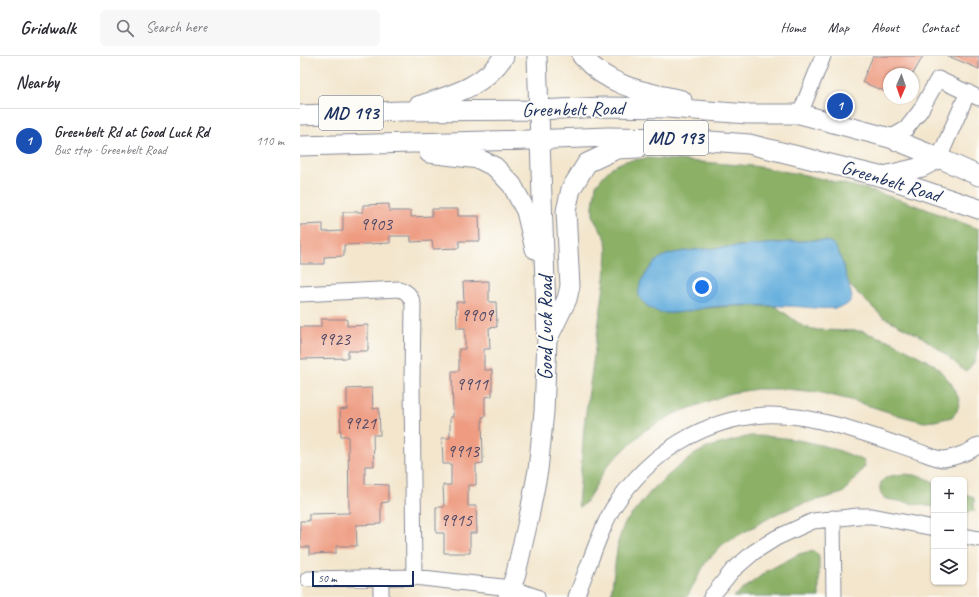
<!DOCTYPE html>
<html lang="en">
<head>
<meta charset="utf-8">
<style>
  :root { --surface:#fff; --page:#f7f7f7; --text:#2b2b33; --muted:#7c7c81; --line:#e1e1e2; --accent:#0f766e }
  body { margin:0; font-family:Caveat,sans-serif; background:var(--page); color:var(--text) }
  .controls { position:absolute; right:12px; bottom:12px; display:grid; overflow:hidden; border-radius:6px; box-shadow:0 1px 3px #0004 }
  .controls button { width:36px; height:36px; display:grid; place-items:center; padding:0; border:0; border-bottom:1px solid var(--line); background:var(--surface); color:var(--text); font:20px sans-serif }
  .compass { position:absolute; left:583px; top:12px; width:36px; height:36px; border-radius:50%; background:var(--surface); box-shadow:0 1px 3px #0004; rotate:182deg }
  .scale { position:absolute; left:12px; bottom:10px; width:102px; box-sizing:border-box; padding-left:4px; border:2px solid #1b2f5e; border-top:0; font-size:11px; line-height:14px; white-space:nowrap; color:#1b2f5e; -webkit-text-stroke:3px #fdfcf7; paint-order:stroke }
  .you { position:absolute; left:402px; top:231px; width:14px; height:14px; margin:-10px; border:3px solid #fff; border-radius:50%; background:#1a73e8; box-shadow:0 0 0 6px #1a73e833 }
  .badge { display:grid; place-items:center; width:26px; height:26px; border-radius:50%; background:var(--accent); color:#fff; font-size:13px; font-weight:700 }
  .pin { position:absolute; translate:-50% -50%; border:2px solid #fff; box-shadow:0 1px 4px #0006 }
  .list { margin:0; padding:0; list-style:none }
  h2 { display:flex; justify-content:space-between; align-items:center; height:52px; margin:0; padding:0 16px; font-size:17px }
  h2 small { font-size:13px; font-weight:400; color:var(--muted) }
  .list li { display:grid; grid-template-columns:26px 1fr auto; gap:12px; align-items:center; box-sizing:border-box; height:64px; padding:0 16px; border-top:1px solid var(--line) }
  .list b { display:block; font-size:15px; white-space:nowrap }
  .list p { margin:0; font-size:13px; white-space:nowrap; color:var(--muted) }
  .list em { font-size:13px; font-style:normal; color:var(--muted) }
  .icon { flex:none; width:22px; height:22px; fill:none; stroke:currentColor; stroke-width:2; stroke-linecap:round; stroke-linejoin:round }
  .map { position:relative; flex:none; width:679px; height:541px; overflow:hidden }
  header { display:flex; align-items:center; gap:24px; box-sizing:border-box; height:56px; padding:0 20px; background:var(--surface); border-bottom:1px solid var(--line) }
  header strong { font-size:19px }
  nav { display:flex; gap:22px; margin-inline-start:auto; font-size:14px }
  .search { width:280px; height:36px; background:var(--page); display:flex; align-items:center; gap:10px; box-sizing:border-box; padding:0 14px; border-radius:6px; color:var(--muted); font-size:15px }
  main { display:flex }
  aside { flex:1; background:var(--surface) }
  .map>svg:first-child { display:block }
  .forest { fill:#8bb066; stroke:#537062 }
  .water { fill:#66afdd; stroke:#406f9e }
  .building { fill:#ee9b81 }
  .lines { fill:none; stroke-linecap:round; stroke-linejoin:round }
  .minor-casing { stroke:#878a96; stroke-width:17 }
  .major-casing { stroke:#878a96; stroke-width:21 }
  .minor { stroke:#fff; stroke-width:15 }
  .major { stroke:#fff; stroke-width:19 }
  .labels { text-anchor:middle; dominant-baseline:central; stroke-width:4; stroke-linejoin:round; paint-order:stroke }
  .number-label { font-size:18px; fill:#504a67 }
  .shield { fill:#fdfcf7; stroke:#5f6c8c; stroke-width:1 }
  .shield-label { font-size:19px; font-weight:bold; fill:#1b2f5e }
  .street-label { font-size:20px; fill:#1b2f5e; stroke:#fdfcf7 }
</style>
</head>
<body>
<header>
<strong>Gridwalk</strong>
<div class="search"><svg class="icon" aria-label="search" viewBox="0 0 24 24"><circle cx="10" cy="10" r="6"/><path d="M15 15l6 6"/></svg>Search here</div>
<nav><a>Home</a><a>Map</a><a>About</a><a>Contact</a></nav>
</header>
<main>
<aside>
<h2>Nearby<small></small></h2>
<ul class="list">
<li><span class="badge" style="background:#1a4fb4">1</span><div><b>Greenbelt Rd at Good Luck Rd</b><p>Bus stop · Greenbelt Road</p></div><em>110 m</em></li>
</ul>
</aside>
<div class="map">
<svg width="679" height="541" viewBox="0 0 679 541">
  <rect width="100%" height="100%" fill="#fdfcf7"/>
  <filter id="ink" filterUnits="userSpaceOnUse"><feTurbulence type="fractalNoise" baseFrequency=".025" numOctaves="2"/><feDisplacementMap in="SourceGraphic" scale="8" xChannelSelector="R" yChannelSelector="G"/><feConvolveMatrix kernelMatrix="1 2 1 2 8 2 1 2 1" color-interpolation-filters="sRGB"/></filter>
  <filter id="wash" filterUnits="userSpaceOnUse"><feTurbulence type="fractalNoise" baseFrequency=".012" numOctaves="4" result="noise"/><feDisplacementMap in="SourceGraphic" scale="16" xChannelSelector="R" yChannelSelector="G"/><feGaussianBlur stdDeviation="0.9" result="paint"/><feColorMatrix in="noise" values="0 0 0 0 0 0 0 0 0 0 0 0 0 0 0 0 0 1.4 0 .05"/><feComposite in="paint" operator="in"/></filter>
  <g filter="url(#wash)">
    <rect width="100%" height="100%" fill="#f3e6cd"/>
    <path class="forest" d="M349,102L453,110L505,119L566,133L607,146L679,173V289C676,299 675,311 665,316L648,300L622,281L583,261L569,248L548,228L537,196L527,185L515,184L394,194C368,198 359,197 344,221L374,257L393,253L433,250H475L504,271L518,274L561,275L593,286L635,309L651,327L660,345L657,355L652,361L635,365L624,366L601,360L551,344L517,336L486,333H457L431,337L374,358L344,375L308,409L286,446L279,452L278,447L280,426L284,370L305,223L307,197L306,183L293,162V150L296,129L305,118L312,111L325,105Z
      M450,380C489,380 529,388 564,405L565,410L543,437L502,448L478,457L423,488L406,506L387,541H313L311,538L318,486L324,468L352,434L372,416L395,398L409,391Z
      M605,418L621,420L634,426V451L586,443C582,441 580,438 580,433C579,419 596,419 605,418Z
      M664,437L674,442V455L664,456Z
      M511,495L517,497L519,500V541H433L467,515L499,498Z"/>
    <path class="water" d="M515,184C521,185 528,184 533,188C541,196 549,230 552,241C550,246 547,250 541,251C527,255 502,250 487,250C461,250 436,248 411,251C396,253 373,260 359,256C352,254 341,247 339,239C337,229 351,208 359,203C368,196 383,196 394,194Z"/>
    <g id="blocks">
      <path class="building" d="M573,0H623L613,18H589V37L562,26Z
        M648,0H679V13Z
        M89,148V155H111V161L132,160V153H158V160H179L180,185H159V192L133,193L132,185L111,186V180H90V187L44,189V200L24,201V208H0V169L23,168V176L43,175V156H63V149Z
        M189,225V246H196L197,271L189,272L190,293H184V314H192V340L185,341V361H182L183,407L176,408V429H168V450H176L177,477H170V497H144V477H136V451H144L143,429H151V408H143L142,382H150V361H153L152,315H159V293H165V272H157L156,246H164L163,226Z
        M21,263H47V270L68,269V295H48V302L0,303V271H21Z
        M72,332L73,353L79,352L80,379H73L74,410H65V428L88,429V446L81,447V468L56,469L57,490H36V497L9,498V491H0V465H9V458L49,457L48,380H41L40,354L47,353V333Z"/>
    </g>
  </g>
  <g filter="url(#ink)">
    <use href="#blocks" fill-opacity="0" stroke="#878a96" stroke-width="1"/>
    <g class="lines">
      <defs>
        <path id="minor" d="M500,58L523,0
          M590,82L606,73L620,55L638,23L679,42
          M639,102L668,36
          M0,238L99,233C108,236 110,239 113,248L112,325L114,521
          M533,462L534,541
          M664,480L679,483
          M8,523L114,521L211,532L237,541
          M81,541V521
          M276,541C284,521 291,502 299,482C304,471 308,459 315,449C349,398 402,363 465,359C488,358 514,363 536,369C564,376 592,387 620,396C626,398 636,403 643,403C654,402 670,396 679,389
          M411,541L432,515L454,496L476,482L513,465L558,460H572L634,472"/>
        <path id="major" d="M282,0C309,31 344,36 382,44
          M118,50C151,39 184,31 204,0
          M0,59L102,55L238,54L303,51L368,52L448,58H500L590,82L639,102L679,120
          M0,90L229,84L308,81L370,82L449,88L583,121L679,153
          M129,97L179,103L195,111L212,129L226,155L235,193
          M584,120L622,111L639,102
          M248,282L267,243L270,230L266,155L271,133L287,107L317,93L338,92
          M208,541L216,517L229,461L238,414L244,356L247,283L237,0"/>
      </defs>
      <use href="#minor" class="minor-casing"/>
      <use href="#major" class="major-casing"/>
      <use href="#minor" class="minor"/>
      <use href="#major" class="major"/>
    </g>
  </g>
  <g class="labels">
    <g class="number-label">
      <text x="76" y="168">9903</text>
      <text x="177" y="259">9909</text>
      <text x="34" y="283">9923</text>
      <text x="172" y="328">9911</text>
      <text x="60" y="367">9921</text>
      <text x="163" y="395">9913</text>
      <text x="156" y="464">9915</text>
    </g>
    <g class="shield">
      <rect x="19" y="40" width="64" height="34" rx="3"/>
      <rect x="344" y="65" width="64" height="34" rx="3"/>
    </g>
    <g class="shield-label">
      <text x="51" y="57">MD 193</text>
      <text x="376" y="82">MD 193</text>
    </g>
    <g class="street-label">
      <text transform="translate(273 53) rotate(-1)">Greenbelt Road</text>
      <text transform="translate(591 125) rotate(17)">Greenbelt Road</text>
      <text transform="translate(245 272) rotate(-90)">Good Luck Road</text>
    </g>
  </g>
</svg>
<div class="controls">
<button>+</button>
<button>−</button>
<button><svg class="icon" aria-label="layers" viewBox="0 0 24 24"><path d="M12 4l9 5-9 5-9-5zM3 14l9 5 9-5"/></svg></button>
</div>
<svg class="compass" viewBox="-18 -18 36 36"><path d="M0-13l5 13h-10z" fill="#e53935"/><path d="M0 13l5-13h-10z" fill="#7c7c81"/></svg>
<div class="scale">50 m</div>
<div class="you"></div>
<div class="pin badge" style="left:540px;top:50px;background:#1a4fb4">1</div>
</div>
</main>
</body>
</html>
